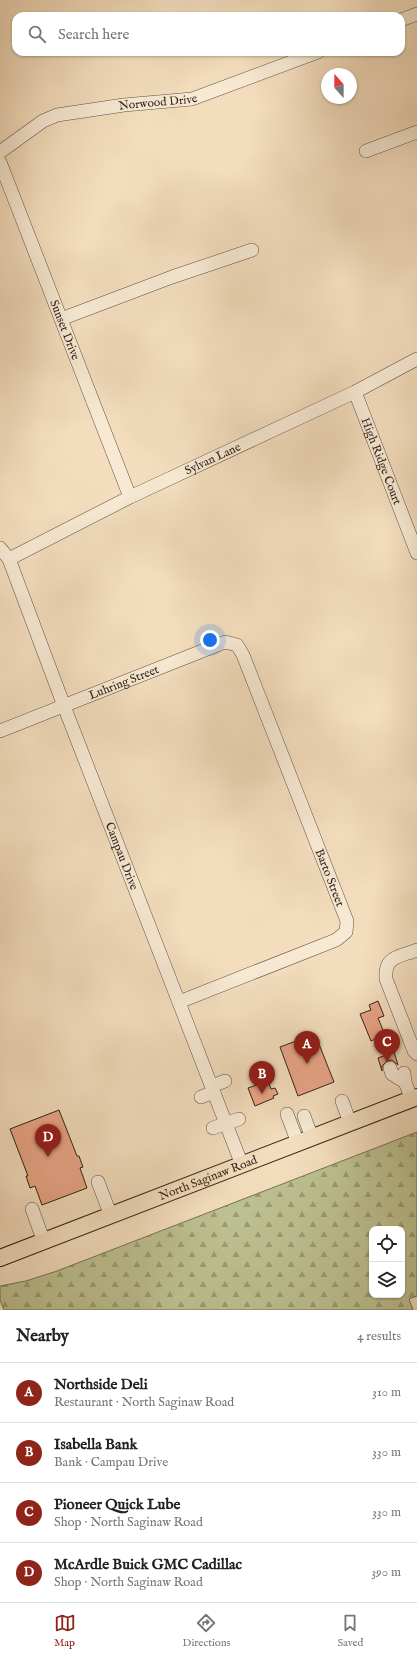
<!DOCTYPE html>
<html lang="en">
<head>
<meta charset="utf-8">
<style>
  :root { --surface:#fff; --page:#f2f2f2; --text:#222; --muted:#767676; --line:#e0e0e0; --accent:#8f2418 }
  body { margin:0; font-family:"IM FELL English",serif; background:var(--page); color:var(--text) }
  .controls { position:absolute; right:12px; bottom:12px; display:grid; overflow:hidden; border-radius:8px; box-shadow:0 1px 3px #0004 }
  .controls button { width:36px; height:36px; display:grid; place-items:center; padding:0; border:0; border-bottom:1px solid var(--line); background:var(--surface); color:var(--text); font:20px sans-serif }
  .compass { position:absolute; left:321px; top:68px; width:36px; height:36px; border-radius:50%; background:var(--surface); box-shadow:0 1px 3px #0004; rotate:339deg }
  .you { position:absolute; left:210px; top:640px; width:14px; height:14px; margin:-10px; border:3px solid #fff; border-radius:50%; background:#1a73e8; box-shadow:0 0 0 6px #1a73e833 }
  .badge { display:grid; place-items:center; width:26px; height:26px; border-radius:50%; background:var(--accent); color:#fff; font-size:13px; font-weight:700 }
  .pin { position:absolute; translate:-50% -33px; filter:drop-shadow(0 1px 2px #0008) }
  .pin::after { content:''; position:absolute; top:21px; width:14px; height:12px; background:inherit; clip-path:polygon(0 0,100% 0,50% 100%) }
  .list { margin:0; padding:0; list-style:none }
  h2 { display:flex; justify-content:space-between; align-items:center; height:52px; margin:0; padding:0 16px; font-size:17px }
  h2 small { font-size:13px; font-weight:400; color:var(--muted) }
  .list li { display:grid; grid-template-columns:26px 1fr auto; gap:12px; align-items:center; box-sizing:border-box; height:60px; padding:0 16px; border-top:1px solid var(--line) }
  .list b { display:block; font-size:15px; white-space:nowrap }
  .list p { margin:0; font-size:13px; white-space:nowrap; color:var(--muted) }
  .list em { font-size:13px; font-style:normal; color:var(--muted) }
  .icon { flex:none; width:22px; height:22px; fill:none; stroke:currentColor; stroke-width:2; stroke-linecap:round; stroke-linejoin:round }
  .map { position:relative; flex:none; width:417px; height:1310px; overflow:hidden }
  .search { position:absolute; background:var(--surface); box-shadow:0 1px 3px #0004; left:12px; right:12px; top:12px; height:44px; display:flex; align-items:center; gap:10px; box-sizing:border-box; padding:0 14px; border-radius:12px; color:var(--muted); font-size:15px }
  .sheet { height:292px; background:var(--surface) }
  nav { display:flex; justify-content:space-around; align-items:center; box-sizing:border-box; height:56px; border-top:1px solid var(--line); background:var(--surface); font-size:11px; color:var(--muted) }
  nav a { display:grid; justify-items:center; gap:2px }
  nav .on { color:var(--accent) }
  .map>svg:first-child { display:block }
  .forest { fill:url(#forest-firs); stroke:#777256; fill-rule:evenodd }
  .building { fill:#e8a587; stroke:#31231b }
  .lines { fill:none; stroke-linecap:round; stroke-linejoin:round }
  .minor-casing { stroke:#625244; stroke-width:14 }
  .major-casing { stroke:#31231b; stroke-width:18 }
  .minor { stroke:#f7e9d4; stroke-width:13 }
  .major { stroke:#f3ddbd; stroke-width:16 }
  .labels { text-anchor:middle; dominant-baseline:central; stroke-width:4; stroke-linejoin:round; paint-order:stroke }
  .street-label { font-size:12px; fill:#31231b; stroke:#f7e9d4 }
</style>
</head>
<body>
<div class="map">
<svg width="417" height="1310" viewBox="0 0 417 1310">
  <defs>
    <pattern id="forest-firs" width="22" height="20" patternUnits="userSpaceOnUse"><rect width="22" height="20" fill="#bdc090"/><path d="M5 1l3.5 6h-7zM16 11l3.5 6h-7z" fill="#9a9c75"/></pattern>
  </defs>
  <rect width="100%" height="100%" fill="#f3ddbd"/>
  <filter id="stains"><feTurbulence type="fractalNoise" baseFrequency=".005" numOctaves="4"/><feColorMatrix values="0 0 0 0 .2 0 0 0 0 .09 0 0 0 0 .02 0 0 0 .5 -.17"/></filter>
  <radialGradient id="worn" r=".72"><stop offset=".6" stop-color="#630" stop-opacity="0"/><stop offset="1" stop-color="#630" stop-opacity=".3"/></radialGradient>
  <path class="forest" d="M417,1132V1296L409,1299L413,1310H4L0,1300V1286L26,1281L57,1271ZM372,1229H402V1295H372Z"/>
  <path class="building" d="M378,1001L384,1016L378,1018L385,1035L371,1041L360,1014L371,1010L369,1005Z
    M315,1034L334,1082L298,1096L280,1047Z
    M394,1052L398,1065L392,1060L387,1061L382,1066V1071L378,1058Z
    M268,1081L271,1089L275,1088L278,1094L273,1096L274,1098L255,1106L248,1088Z
    M59,1110L77,1156H79L83,1167L80,1168L87,1188L42,1205L35,1186L30,1188L26,1176H28L10,1129Z"/>
  <g class="lines">
    <defs>
      <g id="minor">
        <path d="M401,20L417,14"/>
        <path d="M366,151L417,132"/>
        <path id="s1" d="M0,152L43,121L57,115L124,105L192,99L318,52"/>
        <path id="s2" d="M0,162L130,497"/>
        <path d="M61,319L172,277L252,250"/>
        <path id="s3" d="M355,392L417,553"/>
        <path id="s4" d="M0,548L9,559L64,706L242,1165"/>
        <path id="s5" d="M9,559L130,497L355,392L417,359"/>
        <path id="s6" d="M0,731L225,642L237,645L243,655L347,921L346,932L336,940L179,1002"/>
        <path d="M417,950C399,957 384,956 386,979L414,1051L417,1054"/>
        <path d="M390,1068L392,1074L405,1082"/>
        <path d="M404,1073L405,1082L412,1100"/>
        <path d="M212,1086L225,1081"/>
        <path d="M201,1097L214,1092"/>
        <path d="M342,1101L350,1123"/>
        <path d="M287,1114L298,1143"/>
        <path d="M304,1116L312,1138"/>
        <path d="M213,1128L239,1119"/>
        <path d="M98,1182L111,1216"/>
        <path d="M32,1209L44,1242"/>
      </g>
      <g id="major">
        <path id="s7" d="M0,1258L417,1097"/>
      </g>
    </defs>
    <use href="#minor" class="minor-casing"/>
    <use href="#major" class="major-casing"/>
    <use href="#minor" class="minor"/>
    <use href="#major" class="major"/>
  </g>
  <g class="labels">
    <g class="street-label">
      <text stroke="none"><textPath href="#s1" startOffset="170">Norwood Drive</textPath></text>
      <text stroke="none"><textPath href="#s2" startOffset="180">Sunset Drive</textPath></text>
      <text stroke="none"><textPath href="#s5" startOffset="227">Sylvan Lane</textPath></text>
      <text stroke="none"><textPath href="#s3" startOffset="74">High Ridge Court</textPath></text>
      <text stroke="none"><textPath href="#s6" startOffset="133">Luhring Street</textPath></text>
      <text stroke="none"><textPath href="#s4" startOffset="332">Campau Drive</textPath></text>
      <text stroke="none"><textPath href="#s6" startOffset="505">Barto Street</textPath></text>
      <text stroke="none"><textPath href="#s7" startOffset="223">North Saginaw Road</textPath></text>
    </g>
  </g>
  <rect width="100%" height="100%" filter="url(#stains)"/>
  <rect width="100%" height="100%" fill="url(#worn)"/>
</svg>
<div class="controls">
<button><svg class="icon" aria-label="locate" viewBox="0 0 24 24"><circle cx="12" cy="12" r="6"/><path d="M12 2v4M12 18v4M2 12h4M18 12h4"/></svg></button>
<button><svg class="icon" aria-label="layers" viewBox="0 0 24 24"><path d="M12 4l9 5-9 5-9-5zM3 14l9 5 9-5"/></svg></button>
</div>
<svg class="compass" viewBox="-18 -18 36 36"><path d="M0-13l5 13h-10z" fill="#e53935"/><path d="M0 13l5-13h-10z" fill="#767676"/></svg>
<div class="you"></div>
<div class="pin badge" style="left:307px;top:1064px">A</div>
<div class="pin badge" style="left:262px;top:1094px">B</div>
<div class="pin badge" style="left:387px;top:1062px">C</div>
<div class="pin badge" style="left:48px;top:1157px">D</div>
<div class="search"><svg class="icon" aria-label="search" viewBox="0 0 24 24"><circle cx="10" cy="10" r="6"/><path d="M15 15l6 6"/></svg>Search here</div>
</div>
<section class="sheet">
<h2>Nearby<small>4 results</small></h2>
<ul class="list">
<li><span class="badge">A</span><div><b>Northside Deli</b><p>Restaurant · North Saginaw Road</p></div><em>310 m</em></li>
<li><span class="badge">B</span><div><b>Isabella Bank</b><p>Bank · Campau Drive</p></div><em>330 m</em></li>
<li><span class="badge">C</span><div><b>Pioneer Quick Lube</b><p>Shop · North Saginaw Road</p></div><em>330 m</em></li>
<li><span class="badge">D</span><div><b>McArdle Buick GMC Cadillac</b><p>Shop · North Saginaw Road</p></div><em>390 m</em></li>
</ul>
</section>
<nav>
<a class="on"><svg class="icon" aria-label="map" viewBox="0 0 24 24"><path d="M3 6l6-2 6 2 6-2v14l-6 2-6-2-6 2zM9 4v14M15 6v14"/></svg>Map</a>
<a><svg class="icon" aria-label="directions" viewBox="0 0 24 24"><path d="M12 3l9 9-9 9-9-9zM9 14v-3h6M13 9l2 2-2 2"/></svg>Directions</a>
<a><svg class="icon" aria-label="saved" viewBox="0 0 24 24"><path d="M7 4h10v16l-5-4-5 4z"/></svg>Saved</a>
</nav>
</body>
</html>
